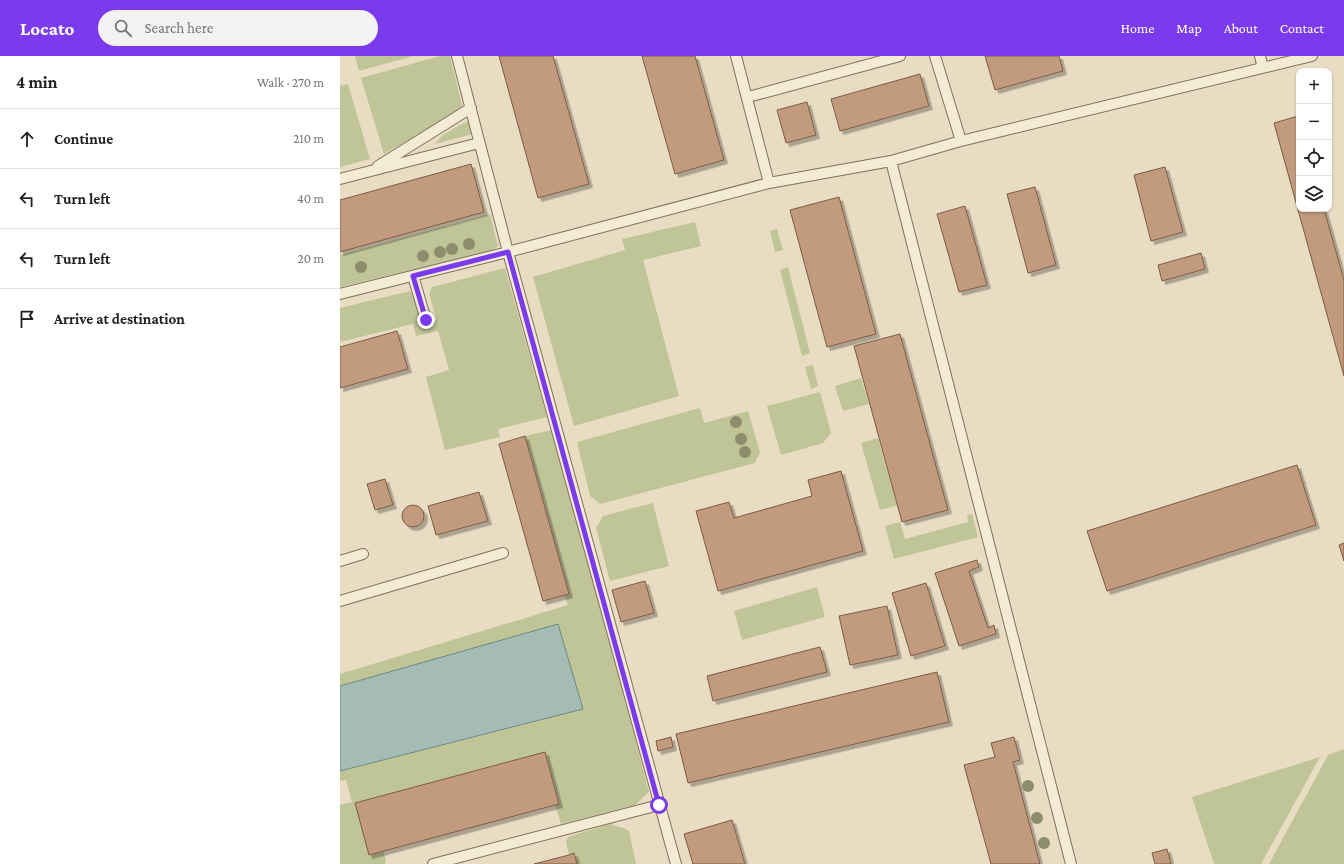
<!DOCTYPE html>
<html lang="en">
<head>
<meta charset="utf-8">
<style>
  :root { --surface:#fff; --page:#f2f2f2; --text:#222; --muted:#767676; --line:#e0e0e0; --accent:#7c3aed }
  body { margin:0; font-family:"Crimson Pro",serif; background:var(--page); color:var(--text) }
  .controls { position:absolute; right:12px; top:12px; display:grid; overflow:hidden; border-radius:8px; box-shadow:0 1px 3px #0004 }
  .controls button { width:36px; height:36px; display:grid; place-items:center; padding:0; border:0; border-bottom:1px solid var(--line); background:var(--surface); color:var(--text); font:20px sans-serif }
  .stop { position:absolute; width:12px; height:12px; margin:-9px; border:3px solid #7c3aed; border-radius:50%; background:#fff }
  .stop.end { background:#7c3aed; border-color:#fff; box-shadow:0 1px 4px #0008 }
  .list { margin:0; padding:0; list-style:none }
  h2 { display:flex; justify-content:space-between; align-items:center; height:52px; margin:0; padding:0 16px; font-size:17px }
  h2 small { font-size:13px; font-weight:400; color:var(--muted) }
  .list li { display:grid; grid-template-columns:26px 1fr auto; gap:12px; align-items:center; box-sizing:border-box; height:60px; padding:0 16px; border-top:1px solid var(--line) }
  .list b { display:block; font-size:15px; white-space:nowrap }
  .list em { font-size:13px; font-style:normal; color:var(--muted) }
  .icon { flex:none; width:22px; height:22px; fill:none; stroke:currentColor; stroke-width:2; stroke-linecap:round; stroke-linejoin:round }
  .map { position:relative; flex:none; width:1004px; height:808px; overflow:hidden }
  header { display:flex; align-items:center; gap:24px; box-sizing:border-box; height:56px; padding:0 20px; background:var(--accent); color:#fff }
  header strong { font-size:19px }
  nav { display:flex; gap:22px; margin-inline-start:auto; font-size:14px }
  .search { width:280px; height:36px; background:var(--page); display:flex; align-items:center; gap:10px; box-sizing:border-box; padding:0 14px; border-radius:22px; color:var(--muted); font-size:15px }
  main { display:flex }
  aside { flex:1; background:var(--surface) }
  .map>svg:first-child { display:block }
  .green { fill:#c0c598 }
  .water { fill:#a5bcb5; stroke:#6d8982 }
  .building { fill:#c29a7d; stroke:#7d5b45; filter:url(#shadow) }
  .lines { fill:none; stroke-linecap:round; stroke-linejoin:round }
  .service-casing { stroke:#816f5c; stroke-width:12 }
  .service { stroke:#f4ebd5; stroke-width:10 }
  .tree { fill:#8d8d6d }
  .route { stroke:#7c3aed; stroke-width:5 }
</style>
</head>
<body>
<header>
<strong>Locato</strong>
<div class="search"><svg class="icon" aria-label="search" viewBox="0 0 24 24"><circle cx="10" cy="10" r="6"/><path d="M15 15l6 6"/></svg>Search here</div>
<nav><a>Home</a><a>Map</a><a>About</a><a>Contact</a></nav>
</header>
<main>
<aside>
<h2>4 min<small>Walk · 270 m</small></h2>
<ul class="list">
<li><svg class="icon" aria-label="ahead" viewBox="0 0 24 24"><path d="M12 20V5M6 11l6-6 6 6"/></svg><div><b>Continue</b></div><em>210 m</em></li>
<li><svg class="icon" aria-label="left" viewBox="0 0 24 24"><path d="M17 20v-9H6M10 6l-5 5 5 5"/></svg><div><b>Turn left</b></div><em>40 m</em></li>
<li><svg class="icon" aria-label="left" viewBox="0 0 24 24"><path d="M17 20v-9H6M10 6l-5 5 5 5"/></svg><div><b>Turn left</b></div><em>20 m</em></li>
<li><svg class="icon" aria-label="arrive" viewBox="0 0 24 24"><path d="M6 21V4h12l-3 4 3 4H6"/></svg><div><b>Arrive at destination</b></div></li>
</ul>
</aside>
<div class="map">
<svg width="1004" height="808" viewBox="0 0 1004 808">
  <defs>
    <filter id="shadow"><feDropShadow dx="3.5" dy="3.5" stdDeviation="0" flood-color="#0004"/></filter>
  </defs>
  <rect width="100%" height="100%" fill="#e8ddc3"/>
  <path class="green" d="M15,0H73L19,15Z
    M100,0H110L123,53L44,98L21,22Z
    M8,28L30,103L0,111V30Z
    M128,65L132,78L95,88C103,76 116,72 128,65Z
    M150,158L158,190L152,195L0,231V199Z
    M355,166L361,190L303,204L339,340L234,370L193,221L285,194L282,183Z
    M437,173L443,194L435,196L430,175Z
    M448,211L470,297L462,300L440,214Z
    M165,212L207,361L158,373L160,381L105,394L86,321L109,314L98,275L76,280L73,268L0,286V252L70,235L75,243L83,268L97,264L89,238L92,231Z
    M473,309L478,330L471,333L465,311Z
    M521,322L529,348L503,355L495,330Z
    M480,336L491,377L483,387L441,399L427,350Z
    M360,352L364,367L408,355L420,396L415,407L260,448L250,440L237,386Z
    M215,373L309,736L295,749L221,768L215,749L219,747L205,696L15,747L29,799L43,795L46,804L45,808H0V749L12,746L6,724L0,725V715L207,663L218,569L0,630V618L228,549L224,539L229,538L185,380Z
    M538,382L557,449L540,454L521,387Z
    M313,447L329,510L270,525L256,472L263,460Z
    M632,458L638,481L554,503L545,470L560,466L565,483L628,466L627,459Z
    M477,531L485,561L402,584L394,555Z
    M1004,693V808H929L988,699Z
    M980,701L921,808H874L852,741Z
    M270,768L283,772L289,775L296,808H237L234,798L229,799L226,786L228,781L240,777Z"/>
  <path class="water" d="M218,568L243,653L0,715V630Z"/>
  <path class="building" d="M159,0H213L249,128L198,142Z
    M302,0H355L384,104L335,118Z
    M645,0H719L723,15L655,34Z
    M580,18L589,50L500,75L491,43Z
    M467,46L476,79L446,87L437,54Z
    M958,60L959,153H984L1004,224V320L934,67Z
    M131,108L144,156L0,196V144Z
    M825,111L843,176L811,185L794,119Z
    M695,131L716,209L688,217L667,138Z
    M499,141L536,278L487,291L450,154Z
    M625,150L647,229L619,236L597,158Z
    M861,197L865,213L822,225L818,209Z
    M57,275L68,313L0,332V291Z
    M560,278L608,454L562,466L514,290Z
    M185,380L229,538L203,545L159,388Z
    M957,409L976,469L767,535L747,475Z
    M501,415L523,495L378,535L356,455L389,446L394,462L472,440L468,424Z
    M45,423L53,449L35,454L27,428Z
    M139,436L148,465L96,479L88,450Z
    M62 460a11 11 0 1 1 22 0a11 11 0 1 1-22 0Z
    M1004,487V505L999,489Z
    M637,504L639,511L629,515L648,572L654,569L656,578L619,590L595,517Z
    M305,525L314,557L281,566L272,534Z
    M586,527L605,590L571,600L552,537Z
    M547,550L558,599L510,609L499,560Z
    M480,591L487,616L373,645L367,620Z
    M597,616L609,666L348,727L336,678Z
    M331,681L333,691L318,695L316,685Z
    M674,681L680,704L673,706L700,808H651L624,709L655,701L651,687Z
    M205,696L219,748L29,799L15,747Z
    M392,764L405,808H353L344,778Z
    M827,793L831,808H815L812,797Z
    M234,797L237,808H194L229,799Z"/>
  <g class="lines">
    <defs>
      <path id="service" d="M117,0L168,196L336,808
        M396,0L429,127
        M595,0L621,85
        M920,0L923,12
        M408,41L560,0
        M551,105L731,808
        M38,110L131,52
        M0,123L139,87
        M73,220L86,264
        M0,238L168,196L429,127L551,105L621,85L972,0
        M0,505L23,498
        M0,545L163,497
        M93,808L319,749"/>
    </defs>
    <use href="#service" class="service-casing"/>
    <use href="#service" class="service"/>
  </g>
  <g class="tree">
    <circle cx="129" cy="188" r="6"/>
    <circle cx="112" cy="193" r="6"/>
    <circle cx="100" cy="196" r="6"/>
    <circle cx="83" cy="200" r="6"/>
    <circle cx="21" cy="211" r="6"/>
    <circle cx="396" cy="366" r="6"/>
    <circle cx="401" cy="383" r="6"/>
    <circle cx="405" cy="396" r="6"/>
    <circle cx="688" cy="730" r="6"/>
    <circle cx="697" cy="762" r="6"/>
    <circle cx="704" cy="787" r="6"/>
  </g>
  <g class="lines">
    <path class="route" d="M86,264L73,220L168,196L319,749"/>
  </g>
</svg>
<div class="controls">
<button>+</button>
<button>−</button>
<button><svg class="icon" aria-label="locate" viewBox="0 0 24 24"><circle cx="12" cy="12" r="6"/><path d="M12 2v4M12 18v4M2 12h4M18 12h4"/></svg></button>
<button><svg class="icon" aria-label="layers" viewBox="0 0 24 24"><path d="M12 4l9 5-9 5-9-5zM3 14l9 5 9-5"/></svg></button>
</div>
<div class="stop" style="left:319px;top:749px"></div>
<div class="stop end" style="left:86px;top:264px"></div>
</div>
</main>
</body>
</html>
